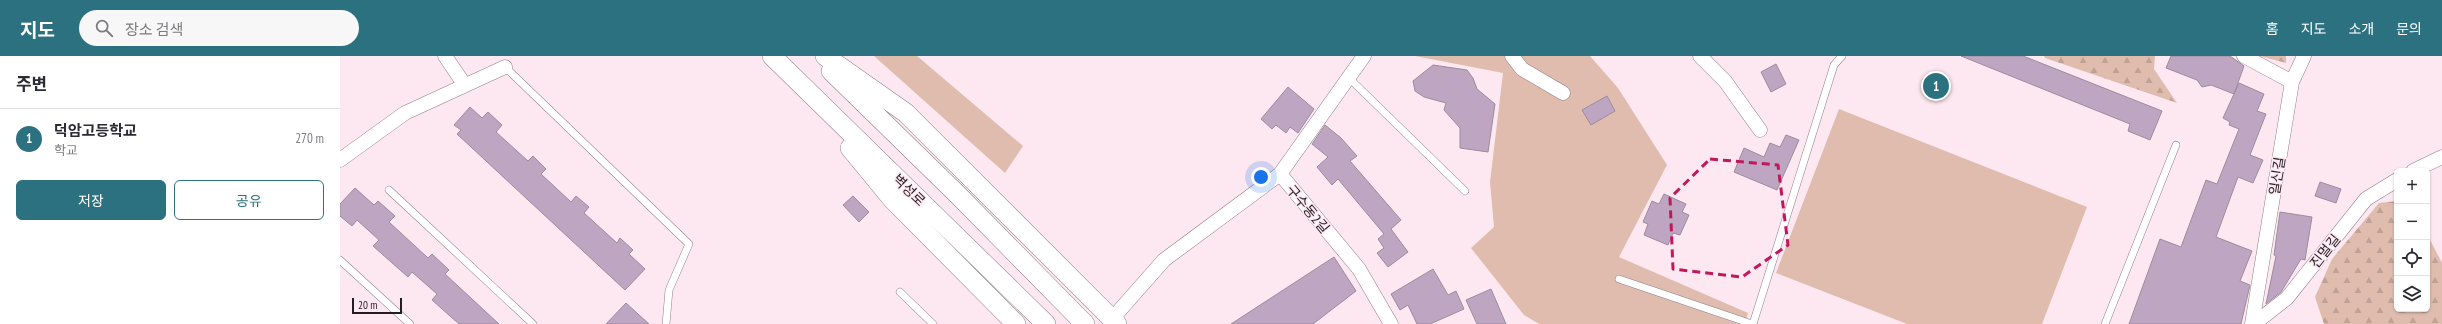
<!DOCTYPE html>
<html lang="ko">
<head>
<meta charset="utf-8">
<style>
  :root { --surface:#fff; --page:#f7f7f7; --text:#2b2b33; --muted:#7c7c81; --line:#e1e1e2; --accent:#2c7180 }
  body { margin:0; font-family:"PT Sans Narrow","Noto Sans KR",sans-serif; background:var(--page); color:var(--text) }
  .controls { position:absolute; right:12px; bottom:12px; display:grid; overflow:hidden; border-radius:6px; box-shadow:0 1px 3px #0004 }
  .controls button { width:36px; height:36px; display:grid; place-items:center; padding:0; border:0; border-bottom:1px solid var(--line); background:var(--surface); color:var(--text); font:20px sans-serif }
  .scale { position:absolute; left:12px; bottom:10px; width:50px; box-sizing:border-box; padding-left:4px; border:2px solid #251e21; border-top:0; font-size:11px; line-height:14px; white-space:nowrap; color:#251e21; -webkit-text-stroke:3px #fde8f2; paint-order:stroke }
  .you { position:absolute; left:921px; top:121px; width:14px; height:14px; margin:-10px; border:3px solid #fff; border-radius:50%; background:#1a73e8; box-shadow:0 0 0 6px #1a73e833 }
  .badge { display:grid; place-items:center; width:26px; height:26px; border-radius:50%; background:var(--accent); color:#fff; font-size:13px; font-weight:700 }
  .pin { position:absolute; translate:-50% -50%; border:2px solid #fff; box-shadow:0 1px 4px #0006 }
  .list { margin:0; padding:0; list-style:none }
  h2 { display:flex; justify-content:space-between; align-items:center; height:52px; margin:0; padding:0 16px; font-size:17px }
  h2 small { font-size:13px; font-weight:400; color:var(--muted) }
  .list li { display:grid; grid-template-columns:26px 1fr auto; gap:12px; align-items:center; box-sizing:border-box; height:60px; padding:0 16px; border-top:1px solid var(--line) }
  .list b { display:block; font-size:15px; white-space:nowrap }
  .list p { margin:0; font-size:13px; white-space:nowrap; color:var(--muted) }
  .list em { font-size:13px; font-style:normal; color:var(--muted) }
  .actions { display:flex; gap:8px; padding:12px 16px }
  .actions a { flex:1; padding:9px 0; border:1px solid var(--accent); border-radius:6px; text-align:center; font-size:14px; color:var(--accent) }
  .actions .main { background:var(--accent); color:#fff }
  .icon { flex:none; width:22px; height:22px; fill:none; stroke:currentColor; stroke-width:2; stroke-linecap:round; stroke-linejoin:round }
  .map { position:relative; flex:none; width:2102px; height:268px; overflow:hidden }
  header { display:flex; align-items:center; gap:24px; box-sizing:border-box; height:56px; padding:0 20px; background:var(--accent); color:#fff }
  header strong { font-size:19px }
  nav { display:flex; gap:22px; margin-inline-start:auto; font-size:14px }
  .search { width:280px; height:36px; background:var(--page); display:flex; align-items:center; gap:10px; box-sizing:border-box; padding:0 14px; border-radius:22px; color:var(--muted); font-size:15px }
  main { display:flex }
  aside { flex:1; background:var(--surface) }
  .map>svg:first-child { display:block }
  .grass { fill:#dfbcae }
  .forest { fill:url(#forest-firs) }
  .building { fill:#bea6c2; stroke:#998d9b }
  .lines { fill:none; stroke-linecap:round; stroke-linejoin:round }
  .service-casing { stroke:#907e87; stroke-width:8 }
  .minor-casing { stroke:#907e87; stroke-width:15 }
  .secondary-casing { stroke:#907e87; stroke-width:20 }
  .service { stroke:#fff; stroke-width:7 }
  .minor { stroke:#fff; stroke-width:14 }
  .secondary { stroke:#fff; stroke-width:19 }
  .marked { fill:none; stroke:#c2185b; stroke-width:3; stroke-dasharray:8 5; stroke-linejoin:round }
  .labels { text-anchor:middle; dominant-baseline:central; stroke-width:3; stroke-linejoin:round; paint-order:stroke }
  .street-label { font-size:14px; fill:#251e21; stroke:#fde8f2 }
</style>
</head>
<body>
<header>
<strong>지도</strong>
<div class="search"><svg class="icon" aria-label="search" viewBox="0 0 24 24"><circle cx="10" cy="10" r="6"/><path d="M15 15l6 6"/></svg>장소 검색</div>
<nav><a>홈</a><a>지도</a><a>소개</a><a>문의</a></nav>
</header>
<main>
<aside>
<h2>주변<small></small></h2>
<ul class="list">
<li><span class="badge">1</span><div><b>덕암고등학교</b><p>학교</p></div><em>270 m</em></li>
</ul>
<div class="actions"><a class="main">저장</a><a>공유</a></div>
</aside>
<div class="map">
<svg width="2102" height="268" viewBox="0 0 2102 268">
  <defs>
    <pattern id="forest-firs" width="22" height="20" patternUnits="userSpaceOnUse"><rect width="22" height="20" fill="#dfbcae"/><path d="M5 1l3.5 6h-7zM16 11l3.5 6h-7z" fill="#bfa195"/></pattern>
  </defs>
  <rect width="100%" height="100%" fill="#fde8f2"/>
  <path class="grass" d="M534,0H577L683,90L665,117Z
    M1075,0H1250L1278,32L1327,109L1279,201L1408,257L1405,268H1199L1184,259L1131,192L1154,171L1150,126L1163,17Z
    M1499,53L1747,151L1702,268H1567L1436,217Z"/>
  <path class="forest" d="M1704,0H1815L1814,13L1837,47L1705,2Z
    M1920,0H1946V7Z
    M2057,145V253H2087V178L2102,207V268H1984L1975,241L1992,203L2039,147Z"/>
  <path class="building" d="M1621,0H1683L1822,55L1810,84L1788,75L1790,68Z
    M1831,0H1890L1904,10L1894,38L1871,29L1862,31L1857,24L1826,12Z
    M1436,8L1446,28L1431,36L1421,16Z
    M1093,9L1127,14L1133,22L1137,33L1155,48L1148,96L1120,92V72L1104,54L1106,47L1084,41L1075,35L1073,25Z
    M1899,27L1924,38L1917,55L1926,58L1910,99L1923,104L1913,127L1898,121L1876,181L1912,195L1900,225L1910,229L1901,268H1789L1820,183L1841,191L1866,124L1877,128L1899,73L1889,69L1890,66L1883,62Z
    M948,31L974,53L958,77L950,71L946,77L936,69L932,73L921,63Z
    M1267,40L1275,55L1251,69L1242,54Z
    M130,51L142,62L148,56L162,69L156,76L188,105L193,100L206,113L201,118L231,146L236,140L249,151L244,157L277,187L280,182L293,194L289,198L305,213L285,234L117,78L121,74L114,69Z
    M985,69L1001,82L1017,100L1010,105L1061,164L1051,173L1068,196L1048,211L1037,197L1044,192L1038,183L1044,178L998,123L992,129L977,111L988,101L972,88Z
    M1446,79L1459,84L1437,134L1394,116L1404,92L1424,101L1430,87L1440,91Z
    M1980,126L2001,133L1996,147L1975,140Z
    M15,132L34,149L38,145L55,160L49,166L88,202L92,198L109,214L105,218L159,268H119L92,244L97,238L72,216L68,221L33,190L39,184L17,164L12,170L0,160V148Z
    M1324,138L1346,148L1342,156L1349,159L1340,179L1333,177L1328,189L1304,179L1308,168L1303,166L1312,145L1319,148Z
    M513,140L529,156L519,166L503,149Z
    M1940,156L1972,161L1965,204L1961,203L1941,236L1926,248L1936,200L1934,199Z
    M994,201L1016,235L973,268H891Z
    M1093,213L1108,239L1116,235L1124,253L1090,268H1077L1068,249L1060,254L1051,238Z
    M1151,233L1166,268H1137L1126,244Z
    M286,247L309,268H266Z"/>
  <g class="lines">
    <defs>
      <path id="service" d="M165,11L349,188L329,234L326,268
        M1009,22L1125,135
        M49,134L193,268
        M0,204L70,268
        M1279,223L1412,268
        M560,236L593,268
        M1413,268L1494,9L1502,0
        M1765,268L1836,89"/>
      <path id="minor" d="M105,0L124,28
        M1172,0L1182,13L1223,37
        M1360,0L1385,25L1420,74
        M1904,0L1952,26L1912,268
        M1952,26L1964,0
        M0,104L65,57L165,11
        M2073,115L2102,101
        M940,118L1019,213L1051,268
        M772,263L824,204L940,118L1024,0
        M1914,268L1947,242L2026,143L2057,124"/>
      <path id="secondary" d="M432,0L706,268
        M485,0L566,57L777,268
        M491,15L618,139L745,268
        M510,92L552,143L676,268"/>
    </defs>
    <use href="#service" class="service-casing"/>
    <use href="#minor" class="minor-casing"/>
    <use href="#secondary" class="secondary-casing"/>
    <use href="#service" class="service"/>
    <use href="#minor" class="minor"/>
    <use href="#secondary" class="secondary"/>
  </g>
  <path class="marked" d="M1370,103L1438,109L1448,189L1402,221L1333,213L1330,142Z"/>
  <g class="labels">
    <g class="street-label">
      <text transform="translate(1937 120) rotate(-81)">일신길</text>
      <text transform="translate(569 134) rotate(44)">벽성로</text>
      <text transform="translate(968 153) rotate(50)">구수동2길</text>
      <text transform="translate(1985 195) rotate(-51)">진멀길</text>
    </g>
  </g>
</svg>
<div class="controls">
<button>+</button>
<button>−</button>
<button><svg class="icon" aria-label="locate" viewBox="0 0 24 24"><circle cx="12" cy="12" r="6"/><path d="M12 2v4M12 18v4M2 12h4M18 12h4"/></svg></button>
<button><svg class="icon" aria-label="layers" viewBox="0 0 24 24"><path d="M12 4l9 5-9 5-9-5zM3 14l9 5 9-5"/></svg></button>
</div>
<div class="scale">20 m</div>
<div class="you"></div>
<div class="pin badge" style="left:1596px;top:30px">1</div>
</div>
</main>
</body>
</html>
